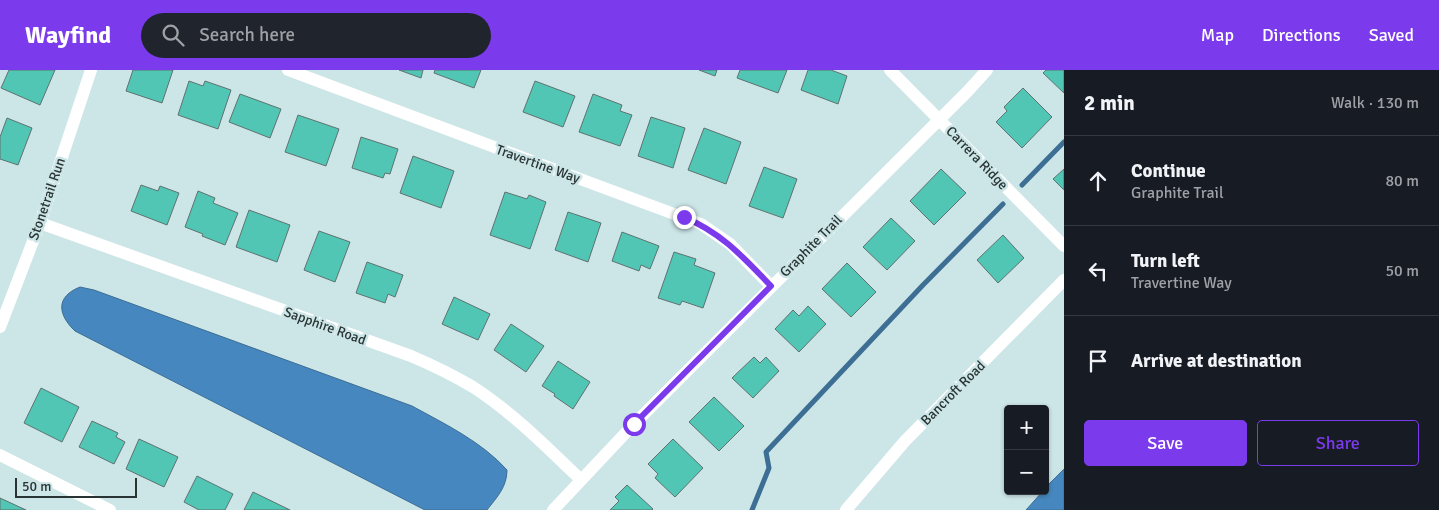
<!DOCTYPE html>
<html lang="en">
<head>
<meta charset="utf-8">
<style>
  :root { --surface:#171b24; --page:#20242c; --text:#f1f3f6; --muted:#9ea1a6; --line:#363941; --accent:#7c3aed }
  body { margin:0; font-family:Signika,sans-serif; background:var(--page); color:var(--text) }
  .controls { position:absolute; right:15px; bottom:15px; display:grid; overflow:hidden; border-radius:5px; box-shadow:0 1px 4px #0004 }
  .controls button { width:45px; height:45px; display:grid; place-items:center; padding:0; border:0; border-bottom:1px solid var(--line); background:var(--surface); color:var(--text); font:25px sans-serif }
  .scale { position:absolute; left:15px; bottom:12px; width:122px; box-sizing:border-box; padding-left:5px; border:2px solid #293333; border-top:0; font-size:14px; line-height:18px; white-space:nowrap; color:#293333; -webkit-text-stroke:4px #cce5e7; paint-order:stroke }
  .stop { position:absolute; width:15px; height:15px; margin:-11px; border:4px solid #7c3aed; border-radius:50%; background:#fff }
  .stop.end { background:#7c3aed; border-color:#fff; box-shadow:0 1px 5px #0008 }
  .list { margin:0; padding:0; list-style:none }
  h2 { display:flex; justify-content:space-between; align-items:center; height:65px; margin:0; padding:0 20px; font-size:21px }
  h2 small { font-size:16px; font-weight:400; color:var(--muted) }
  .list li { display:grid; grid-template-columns:32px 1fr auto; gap:15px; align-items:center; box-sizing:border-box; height:90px; padding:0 20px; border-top:1px solid var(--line) }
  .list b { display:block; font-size:19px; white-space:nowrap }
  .list p { margin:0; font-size:16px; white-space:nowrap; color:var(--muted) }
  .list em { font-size:16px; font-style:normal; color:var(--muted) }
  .actions { display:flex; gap:10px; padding:15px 20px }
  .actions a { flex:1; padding:11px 0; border:1px solid var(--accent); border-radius:5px; text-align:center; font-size:18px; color:var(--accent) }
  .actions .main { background:var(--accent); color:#fff }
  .icon { flex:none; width:28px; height:28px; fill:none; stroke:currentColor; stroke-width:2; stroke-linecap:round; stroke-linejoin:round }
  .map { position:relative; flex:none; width:1064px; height:440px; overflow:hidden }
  header { display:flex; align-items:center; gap:30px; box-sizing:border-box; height:70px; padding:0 25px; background:var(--accent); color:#fff }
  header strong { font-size:24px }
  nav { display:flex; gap:28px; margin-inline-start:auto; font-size:18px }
  .search { width:350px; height:45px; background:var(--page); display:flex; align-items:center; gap:12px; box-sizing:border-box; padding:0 18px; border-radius:28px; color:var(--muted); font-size:19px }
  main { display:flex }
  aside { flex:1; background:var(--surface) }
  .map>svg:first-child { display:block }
  .water { fill:#4587be; stroke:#3d6e94 }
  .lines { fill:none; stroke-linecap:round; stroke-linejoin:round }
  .stream { stroke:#3d6e94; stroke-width:5 }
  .building { fill:#51c6b5; stroke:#5e736f }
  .minor { stroke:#fff; stroke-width:12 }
  .route { stroke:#7c3aed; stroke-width:6 }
  .labels { text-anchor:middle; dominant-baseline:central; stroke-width:5; stroke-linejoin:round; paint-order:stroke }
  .street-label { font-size:14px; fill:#293333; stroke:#cce5e7 }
</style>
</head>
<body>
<header>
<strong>Wayfind</strong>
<div class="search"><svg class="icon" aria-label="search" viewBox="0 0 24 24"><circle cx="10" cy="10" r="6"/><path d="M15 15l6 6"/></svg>Search here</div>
<nav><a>Map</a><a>Directions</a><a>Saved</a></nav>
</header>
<main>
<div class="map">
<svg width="1064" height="440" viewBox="0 0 1064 440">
  <rect width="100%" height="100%" fill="#cce5e7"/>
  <path class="water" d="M80,217L94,220L412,336C445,354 482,372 507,400C507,417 497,427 487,440H425L75,261C58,245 55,227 80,217Z
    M1064,399V440H1026L1043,421H1045V418Z"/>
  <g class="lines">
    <path class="stream" d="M1022,115L1064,72
      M752,440L769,398L766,382L923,215L1003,134"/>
  </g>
  <path class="building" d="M9,0H55L40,35L1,18Z
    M133,0H173L162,33L126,21Z
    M399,0H423L421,8Z
    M435,0H481L474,18L434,3Z
    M699,0H717L715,6Z
    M740,0H787L778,23L737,8Z
    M808,0H831L847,6L838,34L801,20Z
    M1046,0H1064V23L1043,3Z
    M189,11L203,16L205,11L231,20L218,59L178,45Z
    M535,11L575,26L563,57L523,42Z
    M1023,18L1052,47L1022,78L996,52L1007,41L1004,37Z
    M240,24L281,39L270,68L229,52Z
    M593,24L622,35L620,41L632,45L620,76L579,62Z
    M298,45L339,59L326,96L285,82Z
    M651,47L685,58L673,98L638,86Z
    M7,48L32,58L18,95L0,89V67Z
    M704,58L741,72L726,114L688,100Z
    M361,67L398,79L390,104L385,103L383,108L352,98Z
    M413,86L454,101L441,138L400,123Z
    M764,97L797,109L783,148L749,136Z
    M941,99L966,123L934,155L910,131Z
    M1064,99V120L1053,109Z
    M141,115L158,121L160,116L179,123L167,155L131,141Z
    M198,121L215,128L213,133L238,143L225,175L202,166L203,164L185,157Z
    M505,122L527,129L529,125L546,132L530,179L490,165Z
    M249,140L290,155L277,192L236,177Z
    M568,142L601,153L588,192L555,180Z
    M891,148L915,171L887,200L863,177Z
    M319,161L350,172L335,212L304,200Z
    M622,162L659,176L650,199L641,195L639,201L612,191Z
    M1003,165L1024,188L998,213L977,190Z
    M674,182L696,189L694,195L715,203L703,238L682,231L680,235L658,228Z
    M367,192L403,205L395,227L388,224L385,233L356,223Z
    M847,193L876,222L851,247L822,219Z
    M454,227L490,244L478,270L442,254Z
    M808,236L826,254L799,282L775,259L793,240L799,246Z
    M511,254L544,276L526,302L494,280Z
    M754,287L760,293L766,287L779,301L753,328L732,308Z
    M558,291L590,312L573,339L554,326L555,324L542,316Z
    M41,318L79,337L62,372L24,353Z
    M714,327L744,356L719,381L689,352Z
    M92,351L118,363L116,367L125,372L114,394L79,377Z
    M139,369L178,387L164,417L126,399Z
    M673,369L703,398L675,427L655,408L658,404L648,394Z
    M197,406L233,424L225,440H199L184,432Z
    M627,415L653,439L652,440H610L619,431L615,427Z
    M253,422L290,440H244Z
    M0,428L26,440H0Z"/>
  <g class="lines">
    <path class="minor" d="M288,0L701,154L730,174L771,216
      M890,0L1064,176
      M40,153L411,286C432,295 453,305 473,317C513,343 547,377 581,410
      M0,257L40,153L91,0
      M0,385L110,440
      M553,440L634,354L967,22L987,0
      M846,440L905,371L1064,210"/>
  </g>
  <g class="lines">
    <path class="route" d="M634,354L771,216C742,186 723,164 684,147"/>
  </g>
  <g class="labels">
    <g class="street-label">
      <text transform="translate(977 88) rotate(46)">Carrera Ridge</text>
      <text transform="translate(538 94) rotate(20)">Travertine Way</text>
      <text transform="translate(47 129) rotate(-71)">Stonetrail Run</text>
      <text transform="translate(811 176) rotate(-45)">Graphite Trail</text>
      <text transform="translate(325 256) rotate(20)">Sapphire Road</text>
      <text transform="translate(953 323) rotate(-45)">Bancroft Road</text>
    </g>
  </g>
</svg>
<div class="controls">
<button>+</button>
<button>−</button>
</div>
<div class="scale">50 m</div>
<div class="stop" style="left:634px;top:354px"></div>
<div class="stop end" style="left:684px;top:147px"></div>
</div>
<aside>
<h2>2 min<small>Walk · 130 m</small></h2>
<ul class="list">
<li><svg class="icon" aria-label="ahead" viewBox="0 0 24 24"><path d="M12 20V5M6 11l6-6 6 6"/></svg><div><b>Continue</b><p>Graphite Trail</p></div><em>80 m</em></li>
<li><svg class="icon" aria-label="left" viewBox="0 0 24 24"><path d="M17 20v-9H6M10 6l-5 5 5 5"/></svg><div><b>Turn left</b><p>Travertine Way</p></div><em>50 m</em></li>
<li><svg class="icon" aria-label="arrive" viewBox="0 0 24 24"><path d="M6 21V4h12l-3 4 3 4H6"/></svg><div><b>Arrive at destination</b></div></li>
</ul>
<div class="actions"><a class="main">Save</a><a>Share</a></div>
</aside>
</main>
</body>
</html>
